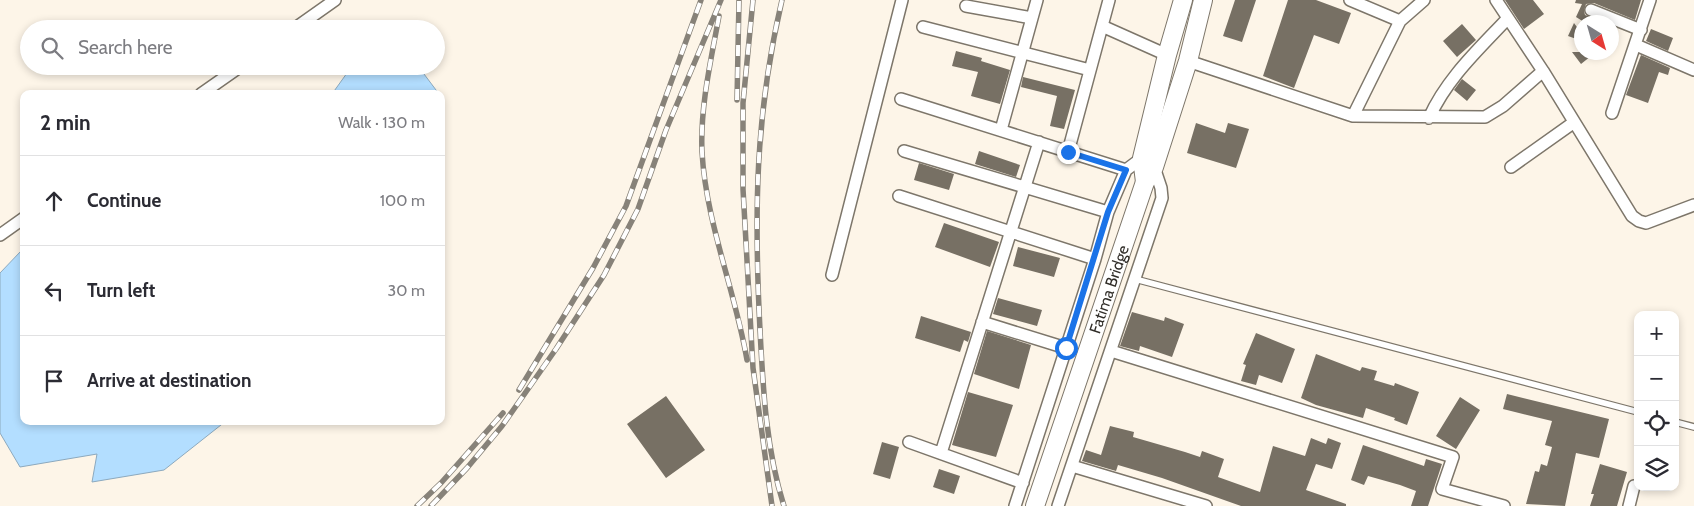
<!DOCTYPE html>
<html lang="en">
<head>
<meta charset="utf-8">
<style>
  :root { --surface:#fff; --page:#f2f2f3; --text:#2b2b33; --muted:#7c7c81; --line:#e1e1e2 }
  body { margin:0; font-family:Cabin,sans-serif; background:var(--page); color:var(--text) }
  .controls { position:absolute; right:15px; bottom:15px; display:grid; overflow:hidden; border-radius:10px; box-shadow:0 2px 8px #0003 }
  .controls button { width:45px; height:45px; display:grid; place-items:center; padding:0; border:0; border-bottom:1px solid var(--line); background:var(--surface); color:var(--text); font:25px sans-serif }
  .compass { position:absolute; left:1574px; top:15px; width:45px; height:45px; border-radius:50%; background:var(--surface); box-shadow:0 2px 8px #0003; rotate:143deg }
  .stop { position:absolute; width:15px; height:15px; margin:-11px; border:4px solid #1a73e8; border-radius:50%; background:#fff }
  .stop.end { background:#1a73e8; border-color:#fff; box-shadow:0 1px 5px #0008 }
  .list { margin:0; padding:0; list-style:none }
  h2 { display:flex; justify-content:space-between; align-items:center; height:65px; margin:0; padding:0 20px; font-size:21px }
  h2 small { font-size:16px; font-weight:400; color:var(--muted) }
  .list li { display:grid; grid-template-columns:32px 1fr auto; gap:15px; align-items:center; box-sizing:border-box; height:90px; padding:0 20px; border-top:1px solid var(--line) }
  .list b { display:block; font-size:19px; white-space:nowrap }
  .list em { font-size:16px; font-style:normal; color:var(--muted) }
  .icon { flex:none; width:28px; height:28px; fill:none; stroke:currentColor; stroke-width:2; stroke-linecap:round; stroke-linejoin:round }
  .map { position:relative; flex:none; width:1694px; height:506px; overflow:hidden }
  .search { position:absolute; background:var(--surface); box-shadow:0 2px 8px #0003; left:20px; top:20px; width:425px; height:55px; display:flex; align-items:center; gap:12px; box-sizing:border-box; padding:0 18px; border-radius:28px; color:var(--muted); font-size:19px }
  .panel { position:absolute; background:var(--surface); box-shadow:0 2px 8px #0003; left:20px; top:90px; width:425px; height:335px; border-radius:10px }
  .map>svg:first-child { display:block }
  .water { fill:#b3deff; stroke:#8ca9be }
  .building { fill:#777064 }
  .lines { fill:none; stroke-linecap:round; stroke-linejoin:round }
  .service-casing { stroke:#7d766a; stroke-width:8 }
  .minor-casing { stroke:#7d766a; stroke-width:14 }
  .primary-casing { stroke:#7d766a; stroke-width:20 }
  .service { stroke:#fff; stroke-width:5.5 }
  .minor { stroke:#fff; stroke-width:11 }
  .primary { stroke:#fff; stroke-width:18 }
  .rail-casing { stroke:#878279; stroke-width:5.5 }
  .rail { stroke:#fff; stroke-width:4; stroke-dasharray:11; stroke-linecap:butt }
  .route { stroke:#1a73e8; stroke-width:6 }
  .labels { text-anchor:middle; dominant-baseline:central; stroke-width:5; stroke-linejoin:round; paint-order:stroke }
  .street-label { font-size:16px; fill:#302d28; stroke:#fff }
</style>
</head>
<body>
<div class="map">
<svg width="1694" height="506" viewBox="0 0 1694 506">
  <rect width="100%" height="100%" fill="#fdf5e8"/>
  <path class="water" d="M411,66H418L439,94H332L347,73Z
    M21,251L24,252V421H226L164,470L92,482L97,454L20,467L0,433V273Z"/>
  <path class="building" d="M1235,0H1256L1242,42L1223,36Z
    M1288,0H1316L1351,13L1339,44L1314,35L1294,88L1263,76Z
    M1505,0H1533L1544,14L1524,29Z
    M1576,0H1641L1635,20L1594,3L1586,4L1584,11L1585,15L1602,22H1584L1576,17L1582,4L1575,3Z
    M1574,23L1582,34V41L1568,36Z
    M1462,24L1476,40L1457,57L1443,41Z
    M1651,29L1673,38L1668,51L1646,41Z
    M956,51L982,58L981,61L1010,70L1000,104L971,96L978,72L952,66Z
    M1572,52H1596L1581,64Z
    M1641,55L1670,68L1668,75L1659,72L1648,103L1626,95Z
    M1023,77L1075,90L1064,129L1050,126L1057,96L1021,87Z
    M1462,79L1476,90L1467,101L1454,90Z
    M1196,123L1225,133L1228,123L1249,129L1236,168L1187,153Z
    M979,151L1020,165L1016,177L975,164Z
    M919,163L954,174L949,190L914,180Z
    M944,223L999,242L990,267L935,247Z
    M1018,247L1060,258L1054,277L1013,266Z
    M998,298L1042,310L1037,326L993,314Z
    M1132,312L1164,321L1165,317L1184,324L1172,357L1140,346L1139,351L1120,346Z
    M921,316L971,332L968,342L964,340L960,352L915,338Z
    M987,331L1031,345L1019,389L974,374Z
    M1256,333L1295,349L1282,383L1259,375L1256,385L1241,381L1246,365L1243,364Z
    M1316,354L1360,371L1362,367L1377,371L1374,380L1394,386L1395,383L1419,392L1407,425L1394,420L1395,418L1366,408L1363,418L1316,405L1301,398Z
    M968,392L1013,405L996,457L952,445Z
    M1507,394L1609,419L1599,458L1576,453L1565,506L1526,504L1535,471L1539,472L1541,464L1547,466L1552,447L1545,445L1552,421L1503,409Z
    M666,396L705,450L666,478L627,424Z
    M1460,397L1480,410L1456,449L1436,436Z
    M1110,426L1134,432L1133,437L1185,452L1200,457L1202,451L1224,459L1218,477L1260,492L1273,446L1305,456L1311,438L1326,444L1328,438L1341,443L1332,469L1316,464L1306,490L1346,504V506H1241L1162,478L1118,465L1116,471L1082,461L1086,450L1101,455Z
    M882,442L899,447L890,479L873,474Z
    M1363,445L1424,466L1426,459L1442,464L1428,506H1411L1416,491L1400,485L1368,476L1364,485L1351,480Z
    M1600,464L1627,472L1617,506H1590L1594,494H1591Z
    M939,469L960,476L954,494L933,487Z"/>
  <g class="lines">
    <defs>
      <path id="service" d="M1135,279L1638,412
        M1675,422L1694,427"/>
      <path id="minor" d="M1350,0L1400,21
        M1496,0L1543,71L1632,216L1639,221L1646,223L1694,205
        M966,6L1032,18
        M1591,10L1641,30
        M1102,26L1167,55
        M923,27L1090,70
        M294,29L335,0
        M1636,45L1694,70
        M1188,61L1353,116L1400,21L1424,0
        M201,94L241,66
        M901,99L1126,170
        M1612,113L1650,0
        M1353,116L1485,117L1503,106L1543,71
        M1429,118C1447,78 1479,49 1508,18
        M1001,130L1037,0
        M904,151L1108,212
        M1068,152L1109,0
        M1511,167L1573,123
        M899,196L1095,259
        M0,235L24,218
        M832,275L902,0
        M982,322L1066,348
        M1111,351L1453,457L1442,489L1504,506
        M909,442L1023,483
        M941,453L1039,142
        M1072,466L1206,506
        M1015,506L1095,259L1108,212L1126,170L1142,158
        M1058,506L1162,198L1161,188L1154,167
        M1629,506L1634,486"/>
      <g id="primary">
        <path d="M1145,182L1142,158L1167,55L1183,0"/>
        <path id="s1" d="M1035,506L1145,182L1154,167L1188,61L1203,0"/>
      </g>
    </defs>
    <use href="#service" class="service-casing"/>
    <use href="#minor" class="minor-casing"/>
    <use href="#primary" class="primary-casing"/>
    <use href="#service" class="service"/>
    <use href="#minor" class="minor"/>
    <use href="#primary" class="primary"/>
    <defs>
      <path id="rail" d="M753,0L743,103V189L753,368L772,506
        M782,0C755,115 754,213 760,330C763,388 766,450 784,506
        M719,16C711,60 700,107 702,152C706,223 735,290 747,360
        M737,100L739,0
        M519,390L593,268L626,206L701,0
        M417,506L441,483L503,413
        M431,506L467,468L502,426L556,349L604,275L638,209L666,130L721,0"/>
    </defs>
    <use href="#rail" class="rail-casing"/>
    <use href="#rail" class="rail"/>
  </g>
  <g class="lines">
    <path class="route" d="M1066,348L1108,212L1126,170L1068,152"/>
  </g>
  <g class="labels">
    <g class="street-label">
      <text stroke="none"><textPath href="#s1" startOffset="229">Fatima Bridge</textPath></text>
    </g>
  </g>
</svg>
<div class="controls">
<button>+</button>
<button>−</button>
<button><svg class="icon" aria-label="locate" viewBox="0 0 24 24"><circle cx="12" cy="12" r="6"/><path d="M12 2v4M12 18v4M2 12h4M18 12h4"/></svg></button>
<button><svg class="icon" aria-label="layers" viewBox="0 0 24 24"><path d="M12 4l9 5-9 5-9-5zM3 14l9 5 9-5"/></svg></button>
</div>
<svg class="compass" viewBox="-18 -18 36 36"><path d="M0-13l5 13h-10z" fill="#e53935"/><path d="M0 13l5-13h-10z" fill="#7c7c81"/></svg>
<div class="stop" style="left:1066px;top:348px"></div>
<div class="stop end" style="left:1068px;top:152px"></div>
<div class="search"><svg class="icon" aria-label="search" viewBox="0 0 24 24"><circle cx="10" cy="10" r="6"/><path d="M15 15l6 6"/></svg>Search here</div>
<section class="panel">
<h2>2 min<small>Walk · 130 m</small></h2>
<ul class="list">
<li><svg class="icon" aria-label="ahead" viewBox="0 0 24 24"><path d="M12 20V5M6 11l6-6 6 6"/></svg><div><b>Continue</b></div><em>100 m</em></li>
<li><svg class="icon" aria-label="left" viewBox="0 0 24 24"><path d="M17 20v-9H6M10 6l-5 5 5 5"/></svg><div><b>Turn left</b></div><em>30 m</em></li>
<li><svg class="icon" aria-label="arrive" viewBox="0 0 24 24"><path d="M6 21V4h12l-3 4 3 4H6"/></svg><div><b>Arrive at destination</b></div></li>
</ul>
</section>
</div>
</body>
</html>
